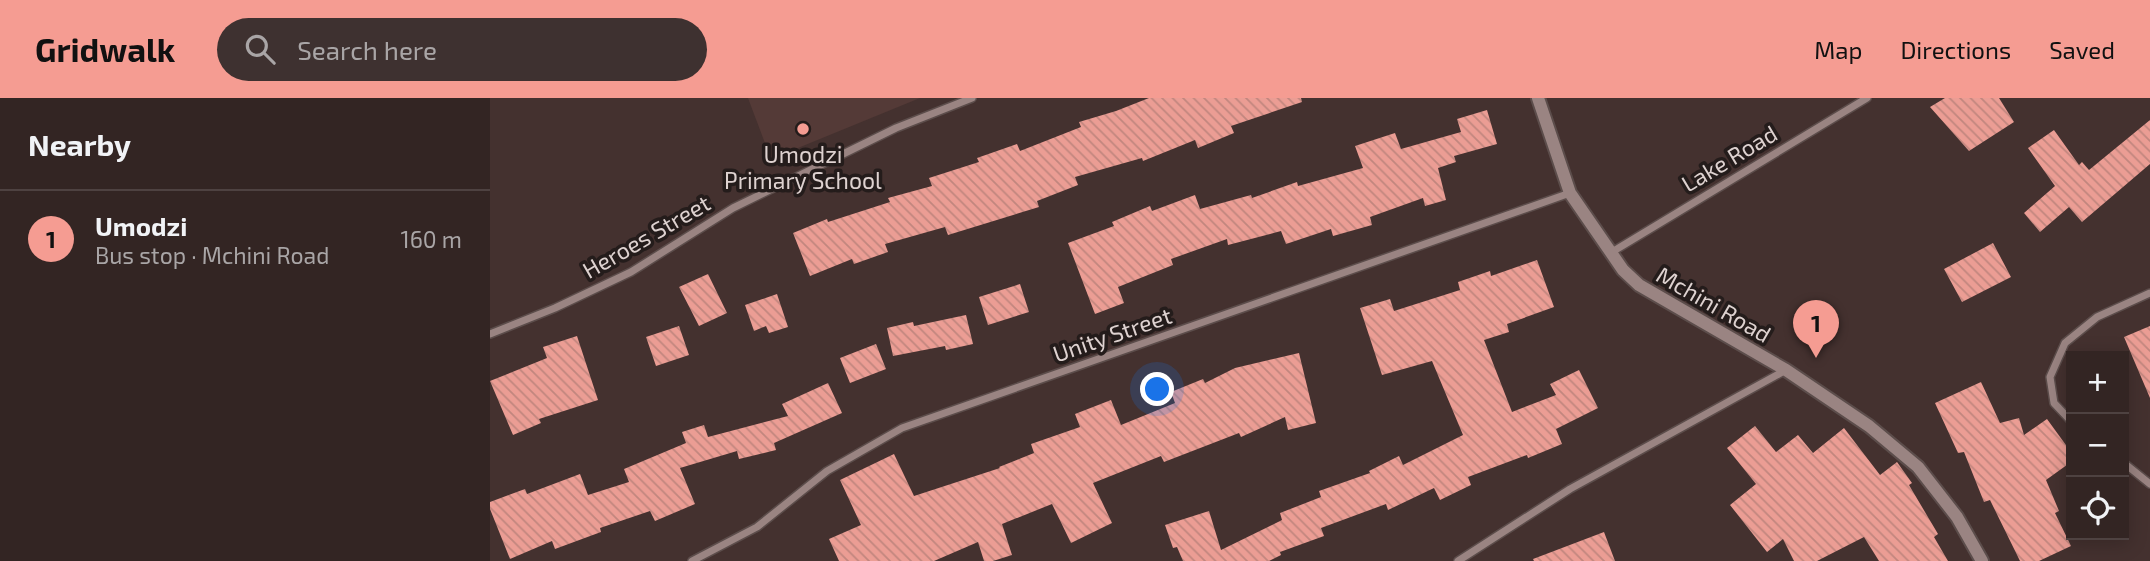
<!DOCTYPE html>
<html lang="en">
<head>
<meta charset="utf-8">
<style>
  :root { --surface:#332523; --page:#3e3130; --text:#f1f3f6; --muted:#a9a5a6; --line:#4e4241; --accent:#f59c92 }
  body { margin:0; font-family:"Exo 2",sans-serif; background:var(--page); color:var(--text) }
  .controls { position:absolute; right:21px; bottom:21px; display:grid; overflow:hidden; border-radius:0px; box-shadow:0 4px 18px #0003 }
  .controls button { width:63px; height:63px; display:grid; place-items:center; padding:0; border:0; border-bottom:2px solid var(--line); background:var(--surface); color:var(--text); font:35px sans-serif }
  .you { position:absolute; left:668px; top:292px; width:24px; height:24px; margin:-18px; border:5px solid #fff; border-radius:50%; background:#1a73e8; box-shadow:0 0 0 10px #1a73e833 }
  .badge { display:grid; place-items:center; width:46px; height:46px; border-radius:50%; background:var(--accent); color:#111; font-size:23px; font-weight:700 }
  .pin { position:absolute; translate:-50% -58px; filter:drop-shadow(0 2px 4px #0008) }
  .pin::after { content:''; position:absolute; top:37px; width:24px; height:21px; background:inherit; clip-path:polygon(0 0,100% 0,50% 100%) }
  .list { margin:0; padding:0; list-style:none }
  h2 { display:flex; justify-content:space-between; align-items:center; height:91px; margin:0; padding:0 28px; font-size:30px }
  h2 small { font-size:23px; font-weight:400; color:var(--muted) }
  .list li { display:grid; grid-template-columns:46px 1fr auto; gap:21px; align-items:center; box-sizing:border-box; height:98px; padding:0 28px; border-top:2px solid var(--line) }
  .list b { display:block; font-size:26px; white-space:nowrap }
  .list p { margin:0; font-size:23px; white-space:nowrap; color:var(--muted) }
  .list em { font-size:23px; font-style:normal; color:var(--muted) }
  .icon { flex:none; width:38px; height:38px; fill:none; stroke:currentColor; stroke-width:2; stroke-linecap:round; stroke-linejoin:round }
  .map { position:relative; flex:none; width:1660px; height:463px; overflow:hidden }
  header { display:flex; align-items:center; gap:42px; box-sizing:border-box; height:98px; padding:0 35px; background:var(--accent); color:#111 }
  header strong { font-size:33px }
  nav { display:flex; gap:38px; margin-inline-start:auto; font-size:24px }
  .search { width:490px; height:63px; background:var(--page); display:flex; align-items:center; gap:18px; box-sizing:border-box; padding:0 24px; border-radius:38px; color:var(--muted); font-size:26px }
  main { display:flex }
  aside { flex:1; background:var(--surface) }
  .map>svg:first-child { display:block }
  .built { fill:#543a37 }
  .building { fill:url(#building-back-hatch) }
  .lines { fill:none; stroke-linecap:round; stroke-linejoin:round }
  .minor-casing { stroke:#5c4d4b; stroke-width:10 }
  .tertiary-casing { stroke:#5c4d4b; stroke-width:16 }
  .minor { stroke:#9a8482; stroke-width:7 }
  .tertiary { stroke:#9a8482; stroke-width:12 }
  .poi-dot { fill:#f59c92; stroke:#241c1b; stroke-width:2.5 }
  .labels { text-anchor:middle; dominant-baseline:central; stroke-width:7; stroke-linejoin:round; paint-order:stroke }
  .poi-label { font-size:23px; fill:#ded2d0; stroke:#241c1b }
  .street-label { font-size:23px; fill:#ded2d0; stroke:#241c1b }
</style>
</head>
<body>
<header>
<strong>Gridwalk</strong>
<div class="search"><svg class="icon" aria-label="search" viewBox="0 0 24 24"><circle cx="10" cy="10" r="6"/><path d="M15 15l6 6"/></svg>Search here</div>
<nav><a>Map</a><a>Directions</a><a>Saved</a></nav>
</header>
<main>
<aside>
<h2>Nearby<small></small></h2>
<ul class="list">
<li><span class="badge">1</span><div><b>Umodzi</b><p>Bus stop · Mchini Road</p></div><em>160 m</em></li>
</ul>
</aside>
<div class="map">
<svg width="1660" height="463" viewBox="0 0 1660 463">
  <defs>
    <pattern id="building-back-hatch" width="6" height="6" patternUnits="userSpaceOnUse" patternTransform="scale(1.75)"><rect width="6" height="6" fill="#eb9d94"/><path d="M-1 5l2 2M0 0l6 6M5-1l2 2" fill="none" stroke="#c1867e"/></pattern>
  </defs>
  <rect width="100%" height="100%" fill="#44312f"/>
  <path class="built" d="M258,0H430L281,61Z"/>
  <path class="building" d="M659,0H811L812,4L741,28L744,35L708,50L705,42L653,63L652,60L585,79L588,87L547,103L549,109L458,137L455,129L395,146L398,154L364,166L362,161L320,178L303,135L337,121L338,124L400,104L398,100L442,88L439,80L489,64L487,60L527,46L530,53L591,29L589,24L626,13Z
    M1455,0H1509L1524,24L1479,53L1440,9Z
    M997,12L1007,46L964,58L966,64L948,70L956,102L935,108L933,100L880,119L882,127L843,138L841,131L796,146L791,133L738,147L737,141L681,161L683,167L628,189L634,205L605,216L578,145L624,128L622,124L660,108L662,113L705,97L710,111L761,97L762,100L807,84L808,88L873,70L865,48L905,35L911,51L971,34L967,21Z
    M1660,22V66L1592,124L1579,109L1550,134L1534,115L1565,88L1538,50L1564,32L1589,67L1592,64L1599,72Z
    M1503,145L1521,179L1472,204L1454,171Z
    M1047,162L1064,209L1017,226L1019,234L994,242L1022,314L1066,297L1060,286L1089,272L1108,310L1066,331L1072,346L1038,360L1037,357L978,379L981,387L950,402L944,390L898,412L896,406L831,430L834,438L790,454L791,457L779,463H693L687,449L683,450L675,427L719,413L731,452L792,422L790,415L831,399L829,393L880,375L879,373L909,358L913,367L973,337L942,263L892,277L870,210L900,201L904,213L970,192L968,184L1000,173L1001,178Z
    M218,176L237,215L209,228L189,189Z
    M530,186L539,214L498,227L489,199Z
    M287,196L298,229L279,235L276,228L264,233L255,207Z
    M476,217L483,246L456,252L455,248L403,258L397,230L423,224L424,228Z
    M189,228L199,257L166,268L156,239Z
    M1660,228V300L1634,239Z
    M87,238L108,302L49,321L51,325L23,337L0,283L57,260L53,249Z
    M386,246L396,271L360,285L350,260Z
    M809,255L826,325L798,332L795,319L751,339L749,335L674,364L671,358L603,385L622,425L581,445L562,406L512,426L522,457L503,463H494L488,444L444,463H349L339,441L371,427L350,382L404,356L424,398L510,370L509,369L544,355L541,346L590,329L585,316L621,302L631,327L685,305L681,294L713,281L715,285L745,270Z
    M1491,284L1510,325L1529,320L1534,337L1557,321L1581,354V364L1556,382L1569,413L1565,415L1581,448L1549,463H1530L1500,402L1494,404L1474,354L1468,355L1445,305Z
    M338,285L352,315L284,345L286,352L249,361L247,353L190,370L205,406L165,423L160,413L110,430L111,434L65,451L62,443L20,461L0,411V404L35,391L37,396L90,376L98,397L139,384L134,371L196,345L192,334L214,327L218,339L298,318L292,306Z
    M1265,328L1286,354L1308,337L1323,355L1354,330L1390,377L1407,364L1422,385L1419,387L1448,436L1444,439L1458,463H1389L1374,439L1327,463H1304L1293,441L1277,454L1240,407L1266,386L1237,350Z
    M1114,434L1125,463H1044L1043,461Z"/>
  <g class="lines">
    <defs>
      <path id="minor" d="M1122,154L1377,0
        M0,236L65,210L141,174L243,110L406,30L482,0
        M1581,323L1564,305L1560,279L1575,245L1607,219L1660,195
        M1634,365L1660,386
        M202,463L267,429L337,373L412,330L1080,95
        M968,463L1080,391L1296,272"/>
      <path id="tertiary" d="M1048,0L1080,95L1133,172L1149,187L1296,272L1379,328L1428,369L1467,419L1492,463"/>
    </defs>
    <use href="#minor" class="minor-casing"/>
    <use href="#tertiary" class="tertiary-casing"/>
    <use href="#minor" class="minor"/>
    <use href="#tertiary" class="tertiary"/>
  </g>
  <circle class="poi-dot" cx="313" cy="31" r="7"/>
  <g class="labels">
    <g class="poi-label">
      <text x="313" y="56">Umodzi<tspan x="313" dy="26">Primary School</tspan></text>
    </g>
    <g class="street-label">
      <text transform="translate(1239 60) rotate(-31)">Lake Road</text>
      <text transform="translate(156 138) rotate(-30)">Heroes Street</text>
      <text transform="translate(1224 206) rotate(30)">Mchini Road</text>
      <text transform="translate(622 236) rotate(-19)">Unity Street</text>
    </g>
  </g>
</svg>
<div class="controls">
<button>+</button>
<button>−</button>
<button><svg class="icon" aria-label="locate" viewBox="0 0 24 24"><circle cx="12" cy="12" r="6"/><path d="M12 2v4M12 18v4M2 12h4M18 12h4"/></svg></button>
</div>
<div class="you"></div>
<div class="pin badge" style="left:1326px;top:260px">1</div>
</div>
</main>
</body>
</html>
